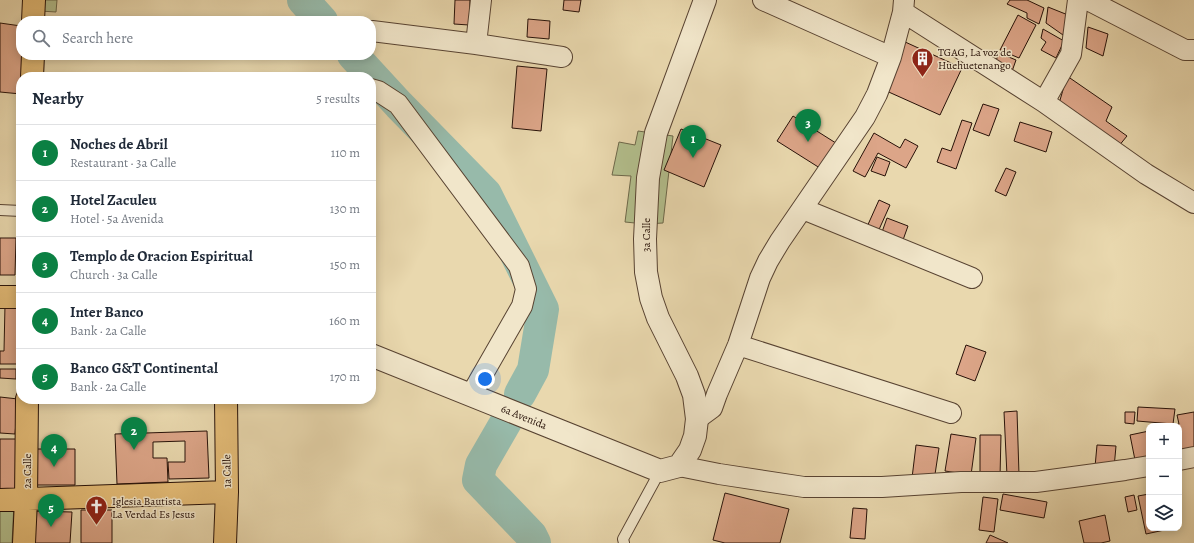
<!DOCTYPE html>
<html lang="en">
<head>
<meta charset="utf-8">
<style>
  :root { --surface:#fff; --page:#f6f6f7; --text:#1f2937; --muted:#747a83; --line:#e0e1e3; --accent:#0b8043 }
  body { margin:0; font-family:Alegreya,serif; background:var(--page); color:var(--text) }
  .controls { position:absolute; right:12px; bottom:12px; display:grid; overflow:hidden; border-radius:8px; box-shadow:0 2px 10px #0003 }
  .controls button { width:36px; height:36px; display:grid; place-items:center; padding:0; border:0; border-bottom:1px solid var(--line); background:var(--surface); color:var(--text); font:20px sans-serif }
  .you { position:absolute; left:485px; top:379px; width:14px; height:14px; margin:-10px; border:3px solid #fff; border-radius:50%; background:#1a73e8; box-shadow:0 0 0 6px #1a73e833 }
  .badge { display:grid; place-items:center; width:26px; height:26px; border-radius:50%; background:var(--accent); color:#fff; font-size:13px; font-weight:700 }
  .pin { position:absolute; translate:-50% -33px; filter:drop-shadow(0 1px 2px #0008) }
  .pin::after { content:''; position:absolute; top:21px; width:14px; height:12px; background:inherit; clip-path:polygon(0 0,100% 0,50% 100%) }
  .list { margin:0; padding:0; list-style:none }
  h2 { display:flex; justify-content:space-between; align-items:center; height:52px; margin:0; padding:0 16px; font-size:17px }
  h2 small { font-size:13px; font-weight:400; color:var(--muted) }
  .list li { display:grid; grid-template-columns:26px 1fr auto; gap:12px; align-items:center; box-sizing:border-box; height:56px; padding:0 16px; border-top:1px solid var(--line) }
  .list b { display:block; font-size:15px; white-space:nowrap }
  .list p { margin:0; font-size:13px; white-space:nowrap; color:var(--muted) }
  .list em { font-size:13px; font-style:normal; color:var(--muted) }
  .icon { flex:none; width:22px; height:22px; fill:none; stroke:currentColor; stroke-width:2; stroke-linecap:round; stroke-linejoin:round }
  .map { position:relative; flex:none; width:1194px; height:543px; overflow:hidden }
  .search { position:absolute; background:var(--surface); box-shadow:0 2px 10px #0003; left:16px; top:16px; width:360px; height:44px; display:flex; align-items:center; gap:10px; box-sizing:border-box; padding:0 14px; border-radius:16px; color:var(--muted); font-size:15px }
  .panel { position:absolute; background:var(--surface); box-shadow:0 2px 10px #0003; left:16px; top:72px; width:360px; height:332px; border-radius:16px }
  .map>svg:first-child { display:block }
  .green { fill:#b3bf8d; stroke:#6d684a }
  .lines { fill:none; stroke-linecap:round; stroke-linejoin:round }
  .river { stroke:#97baaa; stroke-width:32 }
  .building { fill:#dca588; stroke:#271108 }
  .service-casing { stroke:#584332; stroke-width:12 }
  .minor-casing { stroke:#584332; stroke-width:22 }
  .tertiary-casing { stroke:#584332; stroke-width:24 }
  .primary-casing { stroke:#271108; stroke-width:24 }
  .service { stroke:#f1e6ca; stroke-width:10 }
  .minor { stroke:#f1e6ca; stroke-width:20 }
  .tertiary { stroke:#f1e6ca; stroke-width:22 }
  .primary { stroke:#e4bc77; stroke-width:22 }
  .labels { text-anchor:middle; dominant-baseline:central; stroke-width:3; stroke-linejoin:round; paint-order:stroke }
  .poi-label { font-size:11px; fill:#271108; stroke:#f1e6ca; text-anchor:start }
  .street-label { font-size:11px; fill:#271108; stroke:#f1e6ca }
</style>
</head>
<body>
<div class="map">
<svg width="1194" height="543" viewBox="0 0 1194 543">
  <rect width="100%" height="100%" fill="#e9d8ae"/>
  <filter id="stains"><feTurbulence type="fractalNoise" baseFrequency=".005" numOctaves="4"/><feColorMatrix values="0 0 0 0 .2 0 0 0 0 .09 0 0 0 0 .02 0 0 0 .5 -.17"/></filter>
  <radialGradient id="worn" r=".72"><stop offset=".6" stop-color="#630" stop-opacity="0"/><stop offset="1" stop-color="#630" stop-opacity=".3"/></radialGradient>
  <path class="green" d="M40,0H57L56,12L40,11Z
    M638,131L673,136L663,223L645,224L625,222L631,176L612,175L619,142L635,145Z
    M0,504H14L12,543H0Z"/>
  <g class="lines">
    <path class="river" d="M303,0L322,21
      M353,55L399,105L486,194L543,309L533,370L520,394
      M507,420L481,465L478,480L531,535L535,543"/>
  </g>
  <path class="building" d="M455,0H470L469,25L454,24Z
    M564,0H581L579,12L563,10Z
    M1010,0H1027L1044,8L1039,24L1027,18V13L1007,4Z
    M1048,7L1068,15L1063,35L1046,23Z
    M1018,15L1036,25L1019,58L1000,50Z
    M528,19L550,21L549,39L527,37Z
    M0,23L21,26V55H27L26,77H21V94L0,92Z
    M1088,27L1108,34L1103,56L1086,48Z
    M1043,29L1064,41L1056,58L1041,50L1046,42L1041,38Z
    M903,41L962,68L940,115L882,89Z
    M999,53L1016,60L1010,77L993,68Z
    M517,66L547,69L541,131L512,128Z
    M1067,76L1112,107L1106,121L1127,136L1118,147L1058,107Z
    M983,104L999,109L989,136L973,130Z
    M793,116L839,145L823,170L777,141Z
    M962,120L972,123L956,169L937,162L942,148L951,151Z
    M1020,122L1052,132L1046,152L1014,141Z
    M681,129L721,145L704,187L664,170Z
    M874,133L900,148L905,139L918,146L906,168L878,153L865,177L853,171Z
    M877,157L890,162L885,176L871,171Z
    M1006,168L1016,172L1006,196L995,191Z
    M879,200L890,205L877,234L866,229Z
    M887,218L908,226L903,240L882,232Z
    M0,238H16L15,275H0Z
    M5,305H21V364H0V351H4Z
    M966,345L986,352L975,381L956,374Z
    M0,369H16V379L0,378Z
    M0,397L18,399L15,434L0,433Z
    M1138,407L1175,409L1173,424L1137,421Z
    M1017,411L1019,475L1007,476L1004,412Z
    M1125,412H1135L1134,424L1125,423Z
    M1194,412V452L1179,455V426H1170L1179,424L1177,415Z
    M207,431L209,478L169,479L168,462H185V441L153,442V458H167L168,482L117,484L115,434Z
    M1149,431V462L1136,465L1130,435Z
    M951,434L976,438L971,475L945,471Z
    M980,435H1001L1000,477H980Z
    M0,439H24L21,493H0Z
    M916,445L939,448L934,481L912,478Z
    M1097,445L1116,446L1114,468L1095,467Z
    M33,449H75V485H33Z
    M725,493L789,509L780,543H725L713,540Z
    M1003,494L1047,502L1044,518L1000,510Z
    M1149,494V528L1169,529L1146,534L1138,496Z
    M1134,495L1137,510L1128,512L1125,497Z
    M983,497L998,499L994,532L979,530Z
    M853,508L867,509L865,539L850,538Z
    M81,510H112V543H81Z
    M30,511L72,512L70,543H30Z
    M1105,515L1110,541L1101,543H1084L1079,521Z
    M990,535L1008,543H986Z"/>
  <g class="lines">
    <defs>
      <path id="service" d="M0,210L21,211
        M624,543L623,539L660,471"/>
      <path id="minor" d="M763,0L891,57
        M1088,0L1185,50H1194
        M903,12L1044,102L1146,174L1194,203
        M372,31L476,44L562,57
        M476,44L481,0
        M371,89L378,91L398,104L519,266L526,289L522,306L471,395
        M1044,102L1071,54L1078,0
        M803,209L972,278
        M738,345L951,413
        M697,419L712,408L717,394L738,345L760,278L768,261L780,241L865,117L877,94L891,57L903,12L904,0
        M1179,460L1194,457
        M679,466L719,474L804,487H882L961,482H1036L1125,470L1149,466"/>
      <path id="tertiary" d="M371,355L660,471L679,466L690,450L695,436L697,419L694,395L687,376L658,318L651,298L646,272L645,239L648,178L656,133L705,0"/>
      <path id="primary" d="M33,21L34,0
        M32,77L33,55
        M0,297H21
        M0,500L227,492
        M24,543L26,500L27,399
        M225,543L227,492L226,399"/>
    </defs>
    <use href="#service" class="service-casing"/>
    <use href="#minor" class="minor-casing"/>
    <use href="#tertiary" class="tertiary-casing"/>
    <use href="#primary" class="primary-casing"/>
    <use href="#service" class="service"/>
    <use href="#minor" class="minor"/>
    <use href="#tertiary" class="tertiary"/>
    <use href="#primary" class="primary"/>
  </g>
  <defs>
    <symbol id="building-pin" viewBox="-11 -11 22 30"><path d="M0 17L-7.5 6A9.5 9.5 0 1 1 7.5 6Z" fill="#8f2418" stroke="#f1e6ca"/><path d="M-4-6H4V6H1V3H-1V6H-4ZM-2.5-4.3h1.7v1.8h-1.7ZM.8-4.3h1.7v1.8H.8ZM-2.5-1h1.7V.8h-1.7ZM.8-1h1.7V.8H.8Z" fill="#fff"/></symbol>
    <symbol id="church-pin" viewBox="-11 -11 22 30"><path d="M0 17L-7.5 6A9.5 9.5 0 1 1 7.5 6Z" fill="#8f2418" stroke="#f1e6ca"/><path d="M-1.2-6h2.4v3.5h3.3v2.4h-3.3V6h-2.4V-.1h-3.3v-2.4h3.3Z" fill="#fff"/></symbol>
  </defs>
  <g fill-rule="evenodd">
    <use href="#building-pin" x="910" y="46" width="25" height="34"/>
    <use href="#church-pin" x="84" y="494" width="25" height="34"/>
  </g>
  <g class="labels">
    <g class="poi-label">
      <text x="938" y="52">TGAG, La voz de<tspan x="938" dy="13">Huehuetenango</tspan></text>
      <text x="112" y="501">Iglesia Bautista<tspan x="112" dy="13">La Verdad Es Jesus</tspan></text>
    </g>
    <g class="street-label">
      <text transform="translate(646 235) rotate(-90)">3a Calle</text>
      <text transform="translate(524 417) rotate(22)">6a Avenida</text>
      <text transform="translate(27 471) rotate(-90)">2a Calle</text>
      <text transform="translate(227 471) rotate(-91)">1a Calle</text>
    </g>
  </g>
  <rect width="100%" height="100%" filter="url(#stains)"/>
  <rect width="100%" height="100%" fill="url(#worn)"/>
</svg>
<div class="controls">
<button>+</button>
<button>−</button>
<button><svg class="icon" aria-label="layers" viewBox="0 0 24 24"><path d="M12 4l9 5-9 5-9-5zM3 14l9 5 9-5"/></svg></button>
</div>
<div class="you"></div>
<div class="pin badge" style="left:693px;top:158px">1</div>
<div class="pin badge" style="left:134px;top:450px">2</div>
<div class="pin badge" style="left:808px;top:142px">3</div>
<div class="pin badge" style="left:54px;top:467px">4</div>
<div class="pin badge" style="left:51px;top:527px">5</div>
<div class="search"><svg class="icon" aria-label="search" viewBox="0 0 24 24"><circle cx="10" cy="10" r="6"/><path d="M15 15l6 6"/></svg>Search here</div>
<section class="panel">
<h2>Nearby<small>5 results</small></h2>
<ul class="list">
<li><span class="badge">1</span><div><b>Noches de Abril</b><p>Restaurant · 3a Calle</p></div><em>110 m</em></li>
<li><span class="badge">2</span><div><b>Hotel Zaculeu</b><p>Hotel · 5a Avenida</p></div><em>130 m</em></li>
<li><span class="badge">3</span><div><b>Templo de Oracion Espiritual</b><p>Church · 3a Calle</p></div><em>150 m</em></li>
<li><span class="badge">4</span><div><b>Inter Banco</b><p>Bank · 2a Calle</p></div><em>160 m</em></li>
<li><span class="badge">5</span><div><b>Banco G&amp;T Continental</b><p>Bank · 2a Calle</p></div><em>170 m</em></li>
</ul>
</section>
</div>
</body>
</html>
